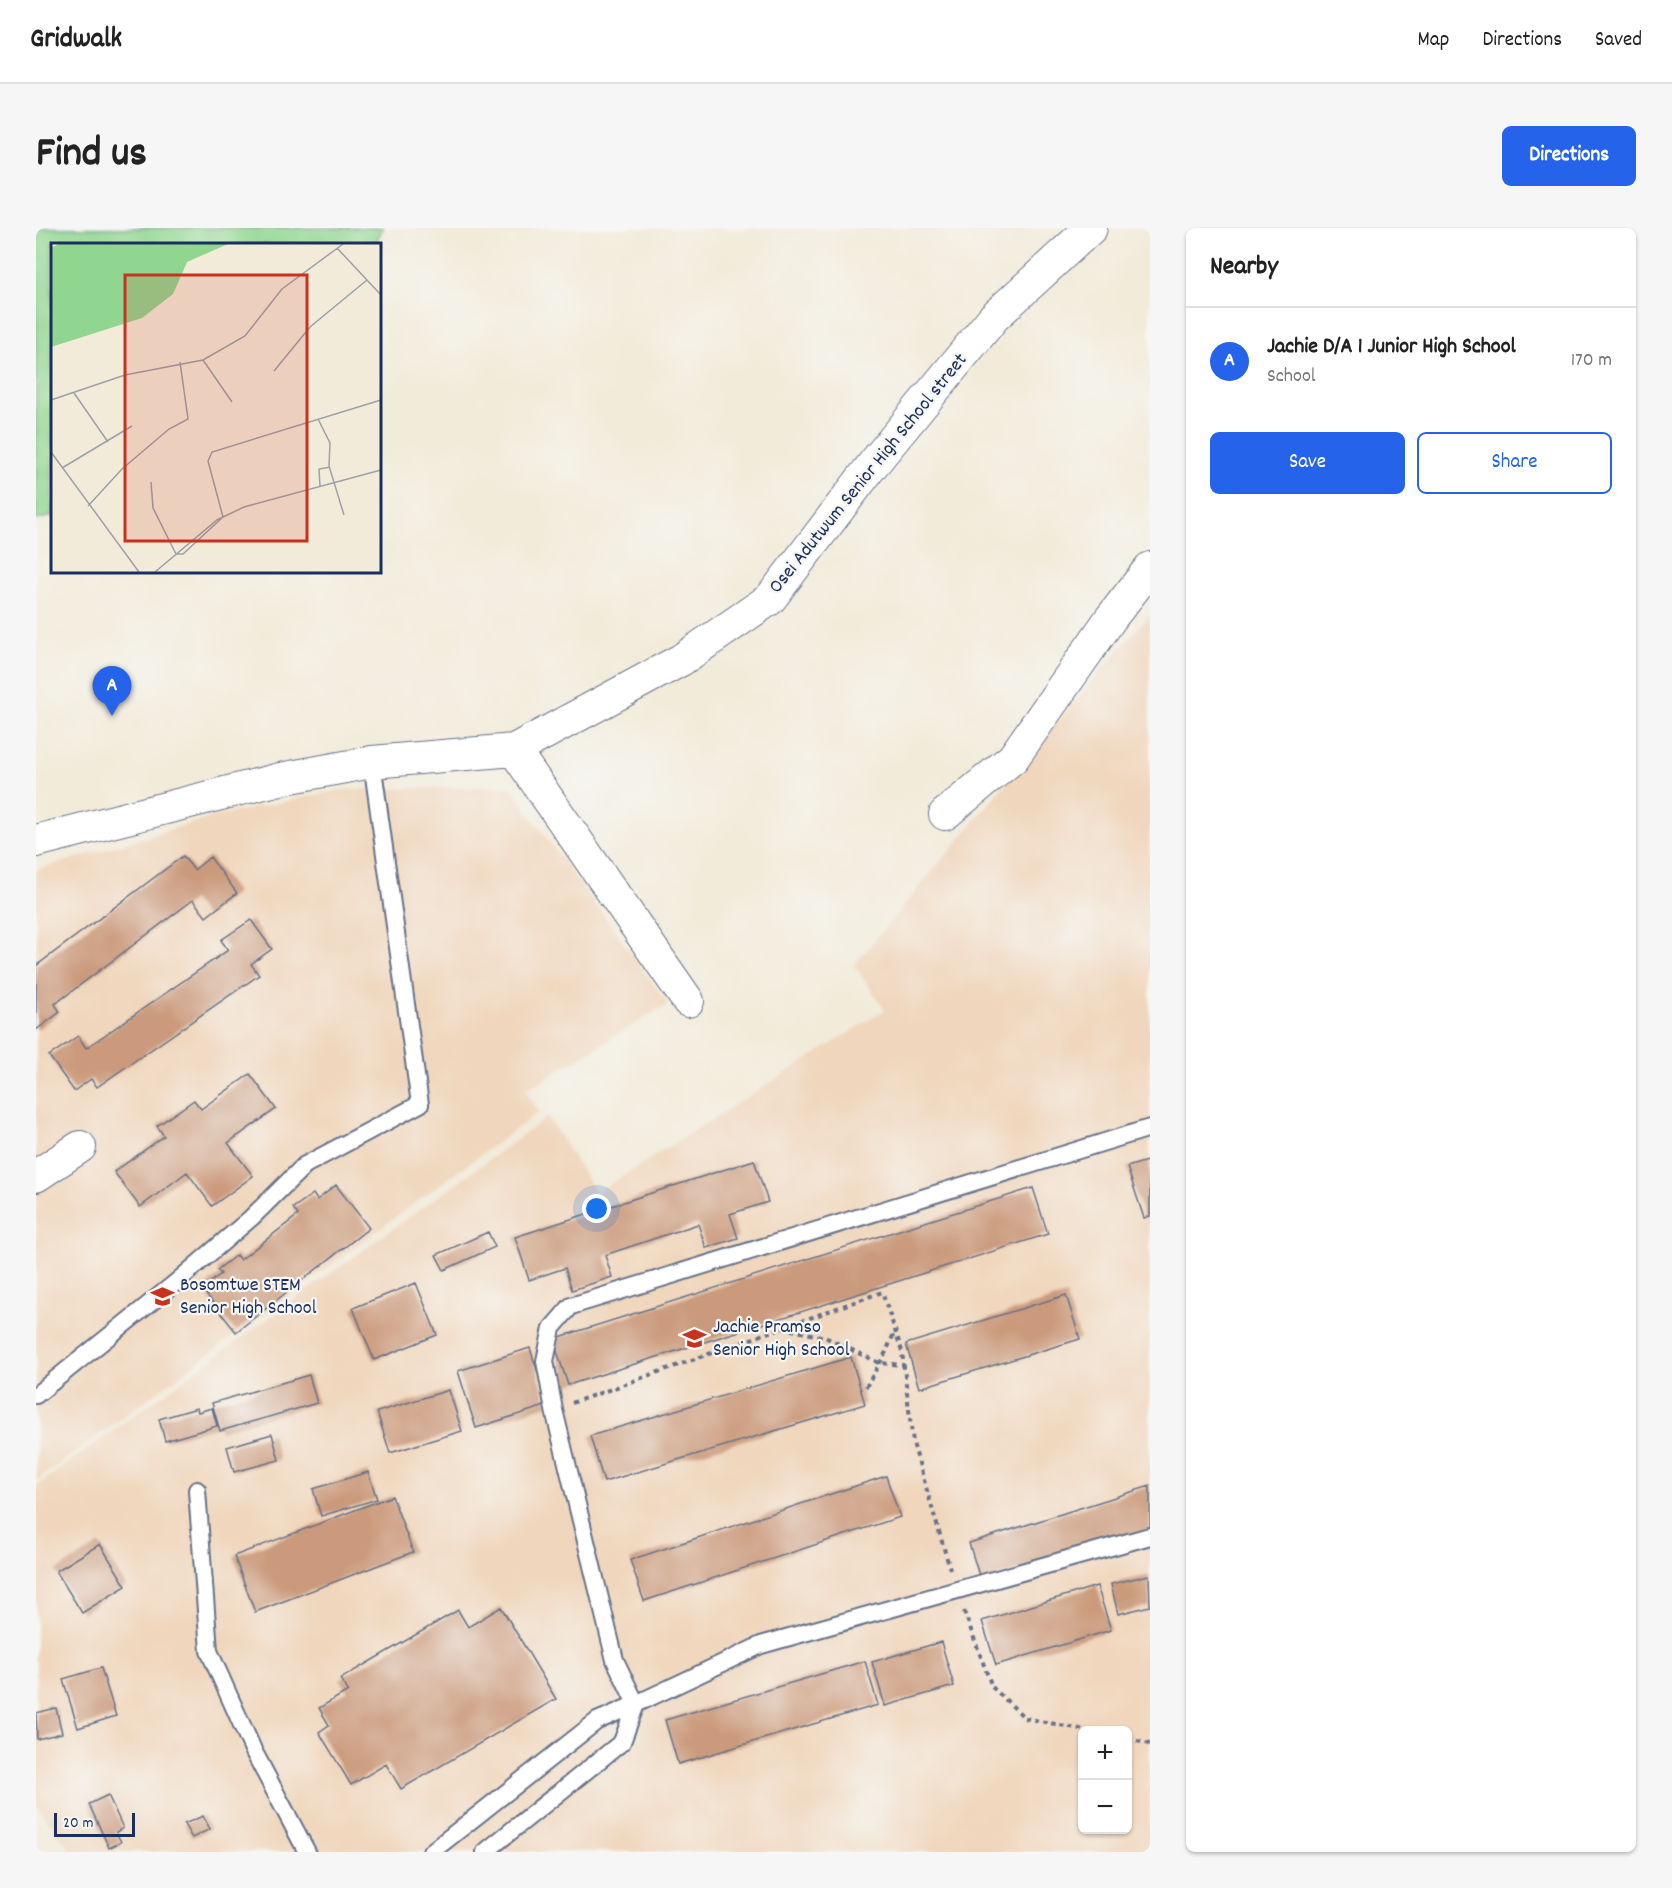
<!DOCTYPE html>
<html lang="en">
<head>
<meta charset="utf-8">
<style>
  :root { --surface:#fff; --page:#f6f6f6; --text:#222; --muted:#767676; --line:#e0e0e0; --accent:#2563eb }
  body { margin:0; font-family:Dekko,sans-serif; background:var(--page); color:var(--text) }
  .controls { position:absolute; right:18px; bottom:18px; display:grid; overflow:hidden; border-radius:9px; box-shadow:0 2px 4px #0004 }
  .controls button { width:54px; height:54px; display:grid; place-items:center; padding:0; border:0; border-bottom:2px solid var(--line); background:var(--surface); color:var(--text); font:30px sans-serif }
  .scale { position:absolute; left:18px; bottom:15px; width:81px; box-sizing:border-box; padding-left:6px; border:3px solid #1b2f5e; border-top:0; font-size:16px; line-height:21px; white-space:nowrap; color:#1b2f5e; -webkit-text-stroke:4px #f6f6f2; paint-order:stroke }
  .you { position:absolute; left:561px; top:981px; width:21px; height:21px; margin:-15px; border:4px solid #fff; border-radius:50%; background:#1a73e8; box-shadow:0 0 0 9px #1a73e833 }
  .badge { display:grid; place-items:center; width:39px; height:39px; border-radius:50%; background:var(--accent); color:#fff; font-size:20px; font-weight:700 }
  .pin { position:absolute; translate:-50% -50px; filter:drop-shadow(0 2px 3px #0008) }
  .pin::after { content:''; position:absolute; top:32px; width:21px; height:18px; background:inherit; clip-path:polygon(0 0,100% 0,50% 100%) }
  .list { margin:0; padding:0; list-style:none }
  h2 { display:flex; justify-content:space-between; align-items:center; height:78px; margin:0; padding:0 24px; font-size:26px }
  h2 small { font-size:20px; font-weight:400; color:var(--muted) }
  .list li { display:grid; grid-template-columns:39px 1fr auto; gap:18px; align-items:center; box-sizing:border-box; height:108px; padding:0 24px; border-top:2px solid var(--line) }
  .list b { display:block; font-size:22px; white-space:nowrap }
  .list p { margin:0; font-size:20px; white-space:nowrap; color:var(--muted) }
  .list em { font-size:20px; font-style:normal; color:var(--muted) }
  .actions { display:flex; gap:12px; padding:18px 24px }
  .actions a { flex:1; padding:14px 0; border:2px solid var(--accent); border-radius:9px; text-align:center; font-size:21px; color:var(--accent) }
  .actions .main { background:var(--accent); color:#fff }
  .map { position:relative; flex:none; width:1114px; height:1624px; overflow:hidden; border-radius:9px }
  header { display:flex; align-items:center; gap:36px; box-sizing:border-box; height:84px; padding:0 30px; background:var(--surface); border-bottom:2px solid var(--line) }
  header strong { font-size:28px }
  nav { display:flex; gap:33px; margin-inline-start:auto; font-size:21px }
  .intro { display:flex; align-items:center; justify-content:space-between; box-sizing:border-box; height:144px; padding:0 36px }
  h1 { margin:0; font-size:42px }
  .button { padding:15px 27px; border-radius:9px; background:var(--accent); color:#fff; font-size:21px; font-weight:700 }
  main { display:flex; gap:36px; padding:0 36px }
  aside { flex:1; background:var(--surface); border-radius:9px; box-shadow:0 2px 4px #0004 }
  .map>svg:first-child { display:block }
  .built { fill:#f0d6bc; fill-rule:evenodd }
  .green { fill:#90d690; stroke:#568277; stroke-width:1.5 }
  .building { fill:#cb9a7b }
  .lines { fill:none; stroke-linecap:round; stroke-linejoin:round }
  .lane-casing { stroke:#667189; stroke-width:20 }
  .street-casing { stroke:#667189; stroke-width:34 }
  .path { stroke:#667189; stroke-width:4; stroke-dasharray:4.5 4.5; stroke-linecap:butt }
  .lane { stroke:#fff; stroke-width:16 }
  .street { stroke:#fff; stroke-width:32 }
  .labels { text-anchor:middle; dominant-baseline:central; stroke-width:4.5; stroke-linejoin:round; paint-order:stroke }
  .street-label { font-size:20px; fill:#1b2f5e; stroke:#f6f6f2 }
  .poi-label { font-size:20px; fill:#1b2f5e; stroke:#f6f6f2; text-anchor:start }
  .inset-road { fill:none; stroke:#9ca0a8; stroke-width:1.5 }
  .view { fill:#c8321e; fill-opacity:0.15; stroke:#c8321e; stroke-width:3 }
  .inset-edge { fill:none; stroke:#1b2f5e; stroke-width:3 }
</style>
</head>
<body>
<header>
<strong>Gridwalk</strong>
<nav><a>Map</a><a>Directions</a><a>Saved</a></nav>
</header>
<div class="intro"><h1>Find us</h1><a class="button">Directions</a></div>
<main>
<div class="map">
<svg width="1114" height="1624" viewBox="0 0 1114 1624">
  <rect width="100%" height="100%" fill="#f6f6f2"/>
  <filter id="ink" filterUnits="userSpaceOnUse"><feTurbulence type="fractalNoise" baseFrequency=".0167" numOctaves="2"/><feDisplacementMap in="SourceGraphic" scale="12" xChannelSelector="R" yChannelSelector="G"/><feConvolveMatrix kernelMatrix="1 2 1 2 8 2 1 2 1" color-interpolation-filters="sRGB"/></filter>
  <filter id="wash" filterUnits="userSpaceOnUse"><feTurbulence type="fractalNoise" baseFrequency=".008" numOctaves="4" result="noise"/><feDisplacementMap in="SourceGraphic" scale="24" xChannelSelector="R" yChannelSelector="G"/><feGaussianBlur stdDeviation="1.35" result="paint"/><feColorMatrix in="noise" values="0 0 0 0 0 0 0 0 0 0 0 0 0 0 0 0 0 1.4 0 .05"/><feComposite in="paint" operator="in"/></filter>
  <g filter="url(#wash)">
    <rect width="100%" height="100%" fill="#f2ebda"/>
    <path class="built" d="M1114,388V1624H36L0,1576V1258L512,889L560,965L849,782L818,737L1082,422ZM1046,1502H1092V1602H1046Z
      M473,558L632,776L490,862L503,884L0,1253V642L181,588L304,562Z"/>
    <path class="green" d="M0,0H347L339,16H16V288L0,292Z"/>
    <g id="blocks">
      <path class="building" d="M147,628L158,642L174,629L201,665L170,689L157,672L19,776L24,784L0,802V738Z
        M215,692L236,721L215,736L223,747L61,859L55,851L38,863L13,828L42,808L50,820L192,722L185,712Z
        M214,846L240,881L192,915L217,948L176,978L151,944L104,979L78,944L128,908L121,898L158,872L165,881Z
        M718,932L732,974L694,986L702,1010L670,1020L662,996L569,1027L576,1049L536,1062L529,1040L493,1052L479,1009Z
        M1114,932V988L1108,990L1091,939Z
        M300,957L333,1000L200,1104L166,1061L185,1046L181,1042L200,1027L204,1032L262,987L257,980L277,966L281,972Z
        M997,960L1012,1006L532,1157L517,1111Z
        M452,1004L459,1019L408,1042L400,1027Z
        M380,1055L401,1107L338,1132L317,1080Z
        M1030,1067L1044,1111L883,1160L870,1116Z
        M494,1120L512,1177L440,1200L422,1143Z
        M815,1129L829,1176L568,1254L554,1208Z
        M273,1147L281,1175L184,1203L176,1175Z
        M413,1162L426,1203L354,1225L341,1184Z
        M161,1180L162,1184L176,1180L181,1198L129,1213L123,1191Z
        M236,1206L243,1232L198,1244L191,1219Z
        M332,1244L341,1271L285,1288L277,1261Z
        M850,1248L864,1289L608,1373L594,1332Z
        M1114,1258V1301L945,1354L933,1315Z
        M356,1268L377,1324L219,1384L198,1328Z
        M64,1316L90,1358L46,1385L20,1343Z
        M1113,1347L1114,1378L1082,1386L1075,1356Z
        M1061,1358L1075,1402L960,1437L946,1393Z
        M465,1379L520,1471L365,1561L350,1536L315,1557L283,1504L293,1497L283,1480L312,1463L304,1451L422,1382L432,1399Z
        M905,1414L918,1458L849,1478L836,1434Z
        M829,1433L842,1477L642,1536L629,1492Z
        M65,1440L80,1488L42,1500L27,1451Z
        M20,1480L26,1505L1,1511L0,1485Z
        M72,1567L87,1600L80,1604L85,1614L73,1620L53,1576Z
        M167,1588L174,1601L156,1610L148,1596Z"/>
    </g>
  </g>
  <g filter="url(#ink)">
    <use href="#blocks" fill-opacity="0" stroke="#667189" stroke-width="1.5"/>
    <g class="lines">
      <defs>
        <path id="lane" d="M0,1167L138,1056L215,990L269,937L384,876L336,534
          M161,1262L173,1423L218,1524L271,1624
          M395,1624L561,1493L600,1476L725,1417L1114,1308
          M449,1624L586,1514L600,1476L579,1432L518,1182L509,1133L516,1100L535,1078L1114,900"/>
        <path id="street" d="M478,522L652,773
          M909,586L977,530L1075,390L1114,340
          M0,613L244,551L336,534L478,522L645,432L734,371L838,235L958,89L1055,0
          M0,948L44,919"/>
      </defs>
      <use href="#lane" class="lane-casing"/>
      <use href="#street" class="street-casing"/>
      <path class="path" d="M746,1100L789,1109L843,1135L868,1137
        M830,1159L850,1124L859,1103
        M536,1175L846,1064L866,1123L877,1215L914,1341
        M928,1383L956,1459L989,1490L1049,1502
        M1092,1511L1114,1516"/>
      <use href="#lane" class="lane"/>
      <use href="#street" class="street"/>
    </g>
  </g>
  <defs>
    <symbol id="school-bare" viewBox="-9 -9 18 18"><path d="M0-5L7-2L0 1L-7-2ZM-4 1L0 2.5L4 1V4Q0 6-4 4Z" fill="#c8321e" stroke="#f6f6f2" stroke-width="2.5" paint-order="stroke"/></symbol>
  </defs>
  <g fill-rule="evenodd">
    <use href="#school-bare" x="110" y="1052" width="33" height="33"/>
    <use href="#school-bare" x="642" y="1094" width="33" height="33"/>
  </g>
  <g class="labels">
    <g class="street-label">
      <text transform="translate(833 246) rotate(-51)">Osei Adutwum Senior High School street</text>
    </g>
    <g class="poi-label">
      <text x="144" y="1058">Bosomtwe STEM<tspan x="144" dy="23">Senior High School</tspan></text>
      <text x="677" y="1100">Jachie Pramso<tspan x="677" dy="23">Senior High School</tspan></text>
    </g>
  </g>
  <g transform="translate(15 15)">
    <rect width="330" height="330" fill="#f2ebda"/>
    <path d="M8,1H177L136,19L122,51L91,75L0,104V5Z" fill="#90d690"/>
    <path class="inset-road" d="M286,5L330,52M152,117L181,159M223,128L259,84L316,37M23,150L57,199M0,157L74,132L152,117L194,93L231,46L292,1M267,176L279,200L278,223L293,272M0,209L88,329M11,225L81,183M100,239L102,265L125,311H132L172,274M269,243L268,226L279,224M37,263L71,226L118,186L137,176L129,119M172,274L157,218L161,209L330,157M104,329L166,277L193,264L330,227"/>
    <path class="view" d="M74,32H256V298H74Z"/>
    <rect width="330" height="330" class="inset-edge"/>
  </g>
</svg>
<div class="controls">
<button>+</button>
<button>−</button>
</div>
<div class="scale">20 m</div>
<div class="you"></div>
<div class="pin badge" style="left:76px;top:488px">A</div>
</div>
<aside>
<h2>Nearby<small></small></h2>
<ul class="list">
<li><span class="badge">A</span><div><b>Jachie D/A 1 Junior High School</b><p>School</p></div><em>170 m</em></li>
</ul>
<div class="actions"><a class="main">Save</a><a>Share</a></div>
</aside>
</main>
</body>
</html>
